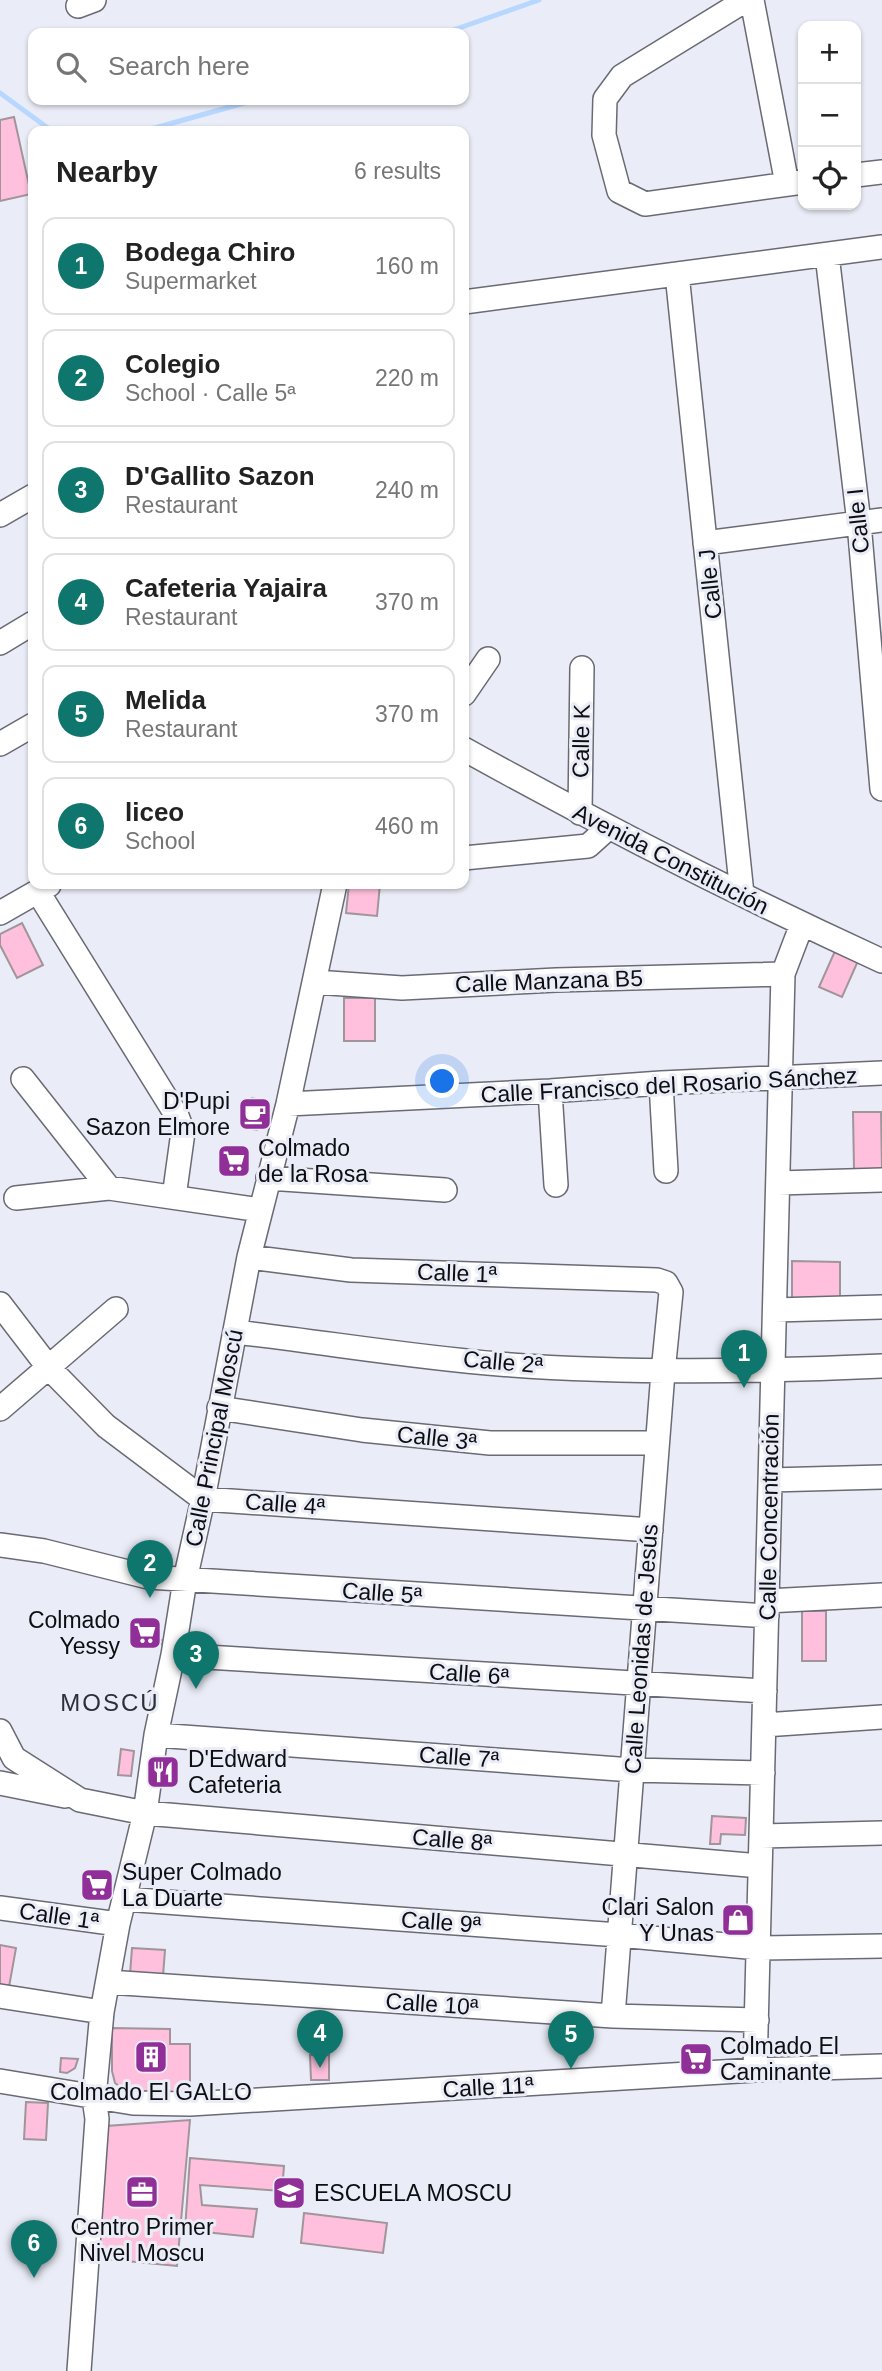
<!DOCTYPE html>
<html lang="en">
<head>
<meta charset="utf-8">
<style>
  :root { --surface:#fff; --page:#f2f2f2; --text:#222; --muted:#767676; --line:#e0e0e0; --accent:#0f766e }
  body { margin:0; font-family:Helvetica,sans-serif; background:var(--page); color:var(--text) }
  .controls { position:absolute; right:21px; top:21px; display:grid; overflow:hidden; border-radius:14px; box-shadow:0 2px 5px #0004 }
  .controls button { width:63px; height:63px; display:grid; place-items:center; padding:0; border:0; border-bottom:2px solid var(--line); background:var(--surface); color:var(--text); font:35px sans-serif }
  .you { position:absolute; left:443px; top:1082px; width:24px; height:24px; margin:-18px; border:5px solid #fff; border-radius:50%; background:#1a73e8; box-shadow:0 0 0 10px #1a73e833 }
  .badge { display:grid; place-items:center; width:46px; height:46px; border-radius:50%; background:var(--accent); color:#fff; font-size:23px; font-weight:700 }
  .pin { position:absolute; translate:-50% -58px; filter:drop-shadow(0 2px 4px #0008) }
  .pin::after { content:''; position:absolute; top:37px; width:24px; height:21px; background:inherit; clip-path:polygon(0 0,100% 0,50% 100%) }
  .list { margin:0; padding:0; list-style:none }
  h2 { display:flex; justify-content:space-between; align-items:center; height:91px; margin:0; padding:0 28px; font-size:30px }
  h2 small { font-size:23px; font-weight:400; color:var(--muted) }
  .list li { display:grid; grid-template-columns:46px 1fr auto; gap:21px; align-items:center; box-sizing:border-box; height:98px; margin:0 14px 14px; padding:0 14px; border:2px solid var(--line); border-radius:14px }
  .list b { display:block; font-size:26px; white-space:nowrap }
  .list p { margin:0; font-size:23px; white-space:nowrap; color:var(--muted) }
  .list em { font-size:23px; font-style:normal; color:var(--muted) }
  .icon { flex:none; width:38px; height:38px; fill:none; stroke:currentColor; stroke-width:2; stroke-linecap:round; stroke-linejoin:round }
  .map { position:relative; flex:none; width:882px; height:2371px; overflow:hidden }
  .search { position:absolute; background:var(--surface); box-shadow:0 2px 5px #0004; left:28px; top:28px; width:441px; height:77px; display:flex; align-items:center; gap:18px; box-sizing:border-box; padding:0 24px; border-radius:14px; color:var(--muted); font-size:26px }
  .panel { position:absolute; background:var(--surface); box-shadow:0 2px 5px #0004; left:28px; top:126px; width:441px; height:763px; border-radius:14px }
  .map>svg:first-child { display:block }
  .lines { fill:none; stroke-linecap:round; stroke-linejoin:round }
  .stream { stroke:#b8d7ff; stroke-width:5 }
  .building { fill:#fec0dc; stroke:#a0959a; stroke-width:2 }
  .minor-casing { stroke:#696a74; stroke-width:26 }
  .minor { stroke:#fff; stroke-width:23 }
  .labels { text-anchor:middle; dominant-baseline:central; stroke-width:6; stroke-linejoin:round; paint-order:stroke }
  .street-label { font-size:23px; fill:#0d0e11; stroke:#eaecf7 }
  .poi-label { font-size:23px; fill:#0d0e11; stroke:#eaecf7; text-anchor:start }
  .neighbourhood-label { font-size:24px; letter-spacing:2px; fill:#2e3038; stroke:#eaecf7 }
</style>
</head>
<body>
<div class="map">
<svg width="882" height="2371" viewBox="0 0 882 2371">
  <rect width="100%" height="100%" fill="#eaecf7"/>
  <g class="lines">
    <path class="stream" d="M445,33L539,0
      M0,93L52,131
      M144,131L255,100"/>
  </g>
  <path class="building" d="M14,117L31,194L0,201V120Z
    M349,884H380L377,916L346,913Z
    M22,923L43,965L17,978L0,945V934Z
    M835,951L858,961L842,997L819,987Z
    M344,998H375V1041H344Z
    M252,1098L264,1101L257,1130L246,1128Z
    M853,1112H881L882,1169H854Z
    M226,1153L245,1159L242,1169L223,1163Z
    M792,1261L840,1262V1302L792,1301Z
    M802,1611H826V1661H802Z
    M139,1625L167,1644L136,1642Z
    M121,1749L134,1751L131,1776L118,1775Z
    M712,1816L746,1818L745,1835L721,1834L720,1844H710Z
    M92,1870L109,1875L102,1899L85,1895Z
    M0,1945L16,1948L9,1987L0,1986Z
    M132,1948L165,1950L163,1976L130,1974Z
    M112,2028L170,2029V2044H190V2095L127,2092L115,2083L112,2071Z
    M310,2055H329V2080H311Z
    M61,2058L78,2059L75,2068L67,2073L60,2072Z
    M26,2102L48,2103L46,2140L24,2139Z
    M190,2120L177,2266L95,2258L106,2126Z
    M190,2158L284,2166L282,2191L200,2185L202,2205L257,2209L253,2237L185,2230Z
    M304,2213L387,2223L383,2253L301,2243Z"/>
  <g class="lines">
    <defs>
      <path id="minor" d="M746,0L622,76L605,99L604,135L619,191L645,204L803,182
        M752,0L787,184
        M78,6L94,0
        M856,175L882,172
        M827,255L859,523L882,789
        M677,274L742,894
        M464,302L882,247
        M0,515L33,496
        M705,543L882,520
        M0,643L33,623
        M464,694L488,659
        M0,744L33,725
        M464,749C601,825 740,896 882,961
        M580,813L582,668
        M464,858L588,846L608,828
        M38,892L177,1116L183,1132L174,1197
        M0,913L49,885
        M315,982L402,988L556,980L783,974
        M23,1079L109,1188
        M661,1083L666,1171
        M550,1091L556,1185
        M288,1104L550,1091L661,1083L882,1073
        M268,1178L445,1190
        M778,1183L882,1180
        M16,1198L109,1188L261,1210
        M249,1257L351,1270L657,1280L666,1283L671,1292L663,1372L613,2016
        M0,1304L49,1368L106,1426L203,1499L651,1530
        M775,1310L882,1307
        M235,1332C323,1342 411,1357 499,1364C627,1374 754,1372 882,1366
        M219,1408L362,1430L490,1443H657
        M0,1409L116,1309
        M770,1480L882,1477
        M0,1545L44,1551L148,1577L767,1616
        M767,1601L882,1595
        M173,1655L765,1691
        M764,1725L882,1717
        M0,1731L14,1758L80,1800L145,1813L760,1866
        M156,1735L632,1770L763,1773
        M0,1783L65,1796
        M761,1836L882,1833
        M124,1899L619,1935L758,1948L882,1946
        M0,1908L118,1924
        M108,1982L613,2016L757,2020
        M0,1996L102,2012
        M755,2070L783,974L802,924
        M0,2081L133,2103L190,2104L755,2070L882,2066
        M79,2371L97,2119L94,2098L102,2012L118,1924L145,1813L156,1735L173,1655L185,1580L203,1499L249,1257L288,1104L335,884"/>
    </defs>
    <use href="#minor" class="minor-casing"/>
    <use href="#minor" class="minor"/>
  </g>
  <defs>
    <symbol id="cafe-square" viewBox="-11 -11 22 22"><rect x="-9" y="-9" width="18" height="18" rx="4" fill="#8f2f97" stroke="#eaecf7"/><path d="M-5.5-4.5H6V0H3Q3 3.5 0 3.5H-2.5Q-5.5 3.5-5.5 0ZM3-3.2v2h1.7v-2ZM-6 4.5H4V6H-6Z" fill="#fff"/></symbol>
    <symbol id="supermarket-square" viewBox="-11 -11 22 22"><rect x="-9" y="-9" width="18" height="18" rx="4" fill="#8f2f97" stroke="#eaecf7"/><path d="M-6-5.5h2.5l.6 2H6L4.5 2H-2.5L-4.4-4H-6ZM-1.5 3.2a1.3 1.3 0 1 0 .1 0ZM3 3.2a1.3 1.3 0 1 0 .1 0Z" fill="#fff"/></symbol>
    <symbol id="restaurant-square" viewBox="-11 -11 22 22"><rect x="-9" y="-9" width="18" height="18" rx="4" fill="#8f2f97" stroke="#eaecf7"/><path d="M-5-6h1v4h1v-4h1v4h1v-4h1v5L-1.5 .5V6h-2V.5L-5-1ZM5-6V6H3V1.5H1.5Q1.5-4 5-6Z" fill="#fff"/></symbol>
    <symbol id="shop-square" viewBox="-11 -11 22 22"><rect x="-9" y="-9" width="18" height="18" rx="4" fill="#8f2f97" stroke="#eaecf7"/><path d="M-5-2.5h2.3a2.7 3.5 0 0 1 5.4 0H5L5.5 6h-11ZM-1.5-2.5h3a1.5 2.3 0 0 0-3 0Z" fill="#fff"/></symbol>
    <symbol id="building-square" viewBox="-11 -11 22 22"><rect x="-9" y="-9" width="18" height="18" rx="4" fill="#8f2f97" stroke="#eaecf7"/><path d="M-4-6H4V6H1V3H-1V6H-4ZM-2.5-4.3h1.7v1.8h-1.7ZM.8-4.3h1.7v1.8H.8ZM-2.5-1h1.7V.8h-1.7ZM.8-1h1.7V.8H.8Z" fill="#fff"/></symbol>
    <symbol id="office-square" viewBox="-11 -11 22 22"><rect x="-9" y="-9" width="18" height="18" rx="4" fill="#8f2f97" stroke="#eaecf7"/><path d="M-6-3h4V-5.5h4V-3h4V5H-6ZM-1-4.5V-3h2v-1.5ZM-6 0V1H6V0Z" fill="#fff"/></symbol>
    <symbol id="school-square" viewBox="-11 -11 22 22"><rect x="-9" y="-9" width="18" height="18" rx="4" fill="#8f2f97" stroke="#eaecf7"/><path d="M0-5L7-2L0 1L-7-2ZM-4 1L0 2.5L4 1V4Q0 6-4 4Z" fill="#fff"/></symbol>
  </defs>
  <g fill-rule="evenodd">
    <use href="#cafe-square" x="236" y="1095" width="38" height="38"/>
    <use href="#supermarket-square" x="215" y="1142" width="38" height="38"/>
    <use href="#supermarket-square" x="126" y="1614" width="38" height="38"/>
    <use href="#restaurant-square" x="144" y="1753" width="38" height="38"/>
    <use href="#supermarket-square" x="78" y="1866" width="38" height="38"/>
    <use href="#shop-square" x="719" y="1901" width="38" height="38"/>
    <use href="#building-square" x="132" y="2038" width="38" height="38"/>
    <use href="#supermarket-square" x="677" y="2040" width="38" height="38"/>
    <use href="#office-square" x="123" y="2173" width="38" height="38"/>
    <use href="#school-square" x="270" y="2174" width="38" height="38"/>
  </g>
  <g class="labels">
    <g class="street-label">
      <text transform="translate(858 521) rotate(-96)">Calle I</text>
      <text transform="translate(710 584) rotate(-96)">Calle J</text>
      <text transform="translate(581 741) rotate(-89)">Calle K</text>
      <text transform="translate(671 859) rotate(27)">Avenida Constitución</text>
      <text transform="translate(549 981) rotate(-2)">Calle Manzana B5</text>
      <text transform="translate(669 1085) rotate(-3)">Calle Francisco del Rosario Sánchez</text>
      <text transform="translate(457 1273) rotate(2)">Calle 1ª</text>
      <text transform="translate(503 1362) rotate(5)">Calle 2ª</text>
      <text transform="translate(214 1438) rotate(-79)">Calle Principal Moscú</text>
      <text transform="translate(437 1438) rotate(6)">Calle 3ª</text>
      <text transform="translate(285 1504) rotate(4)">Calle 4ª</text>
      <text transform="translate(769 1517) rotate(-89)">Calle Concentración</text>
      <text transform="translate(382 1593) rotate(4)">Calle 5ª</text>
      <text transform="translate(641 1649) rotate(-86)">Calle Leonidas de Jesús</text>
      <text transform="translate(469 1674) rotate(4)">Calle 6ª</text>
      <text transform="translate(459 1757) rotate(4)">Calle 7ª</text>
      <text transform="translate(452 1840) rotate(5)">Calle 8ª</text>
      <text transform="translate(59 1916) rotate(8)">Calle 1ª</text>
      <text transform="translate(441 1922) rotate(4)">Calle 9ª</text>
      <text transform="translate(432 2004) rotate(4)">Calle 10ª</text>
      <text transform="translate(488 2087) rotate(-3)">Calle 11ª</text>
    </g>
    <g class="poi-label">
      <text x="230" y="1101" text-anchor="end">D'Pupi<tspan x="230" dy="26">Sazon Elmore</tspan></text>
      <text x="258" y="1148">Colmado<tspan x="258" dy="26">de la Rosa</tspan></text>
      <text x="120" y="1620" text-anchor="end">Colmado<tspan x="120" dy="26">Yessy</tspan></text>
      <text x="188" y="1759">D'Edward<tspan x="188" dy="26">Cafeteria</tspan></text>
      <text x="122" y="1872">Super Colmado<tspan x="122" dy="26">La Duarte</tspan></text>
      <text x="714" y="1907" text-anchor="end">Clari Salon<tspan x="714" dy="26">Y Unas</tspan></text>
      <text x="720" y="2046">Colmado El<tspan x="720" dy="26">Caminante</tspan></text>
      <text x="151" y="2092" text-anchor="middle">Colmado El GALLO</text>
      <text x="314" y="2193">ESCUELA MOSCU</text>
      <text x="142" y="2227" text-anchor="middle">Centro Primer<tspan x="142" dy="26">Nivel Moscu</tspan></text>
    </g>
    <g class="neighbourhood-label">
      <text x="110" y="1702">MOSCÚ</text>
    </g>
  </g>
</svg>
<div class="controls">
<button>+</button>
<button>−</button>
<button><svg class="icon" aria-label="locate" viewBox="0 0 24 24"><circle cx="12" cy="12" r="6"/><path d="M12 2v4M12 18v4M2 12h4M18 12h4"/></svg></button>
</div>
<div class="you"></div>
<div class="pin badge" style="left:744px;top:1388px">1</div>
<div class="pin badge" style="left:150px;top:1598px">2</div>
<div class="pin badge" style="left:196px;top:1689px">3</div>
<div class="pin badge" style="left:320px;top:2068px">4</div>
<div class="pin badge" style="left:571px;top:2069px">5</div>
<div class="pin badge" style="left:34px;top:2278px">6</div>
<div class="search"><svg class="icon" aria-label="search" viewBox="0 0 24 24"><circle cx="10" cy="10" r="6"/><path d="M15 15l6 6"/></svg>Search here</div>
<section class="panel">
<h2>Nearby<small>6 results</small></h2>
<ul class="list">
<li><span class="badge">1</span><div><b>Bodega Chiro</b><p>Supermarket</p></div><em>160 m</em></li>
<li><span class="badge">2</span><div><b>Colegio</b><p>School · Calle 5ª</p></div><em>220 m</em></li>
<li><span class="badge">3</span><div><b>D'Gallito Sazon</b><p>Restaurant</p></div><em>240 m</em></li>
<li><span class="badge">4</span><div><b>Cafeteria Yajaira</b><p>Restaurant</p></div><em>370 m</em></li>
<li><span class="badge">5</span><div><b>Melida</b><p>Restaurant</p></div><em>370 m</em></li>
<li><span class="badge">6</span><div><b>liceo</b><p>School</p></div><em>460 m</em></li>
</ul>
</section>
</div>
</body>
</html>
